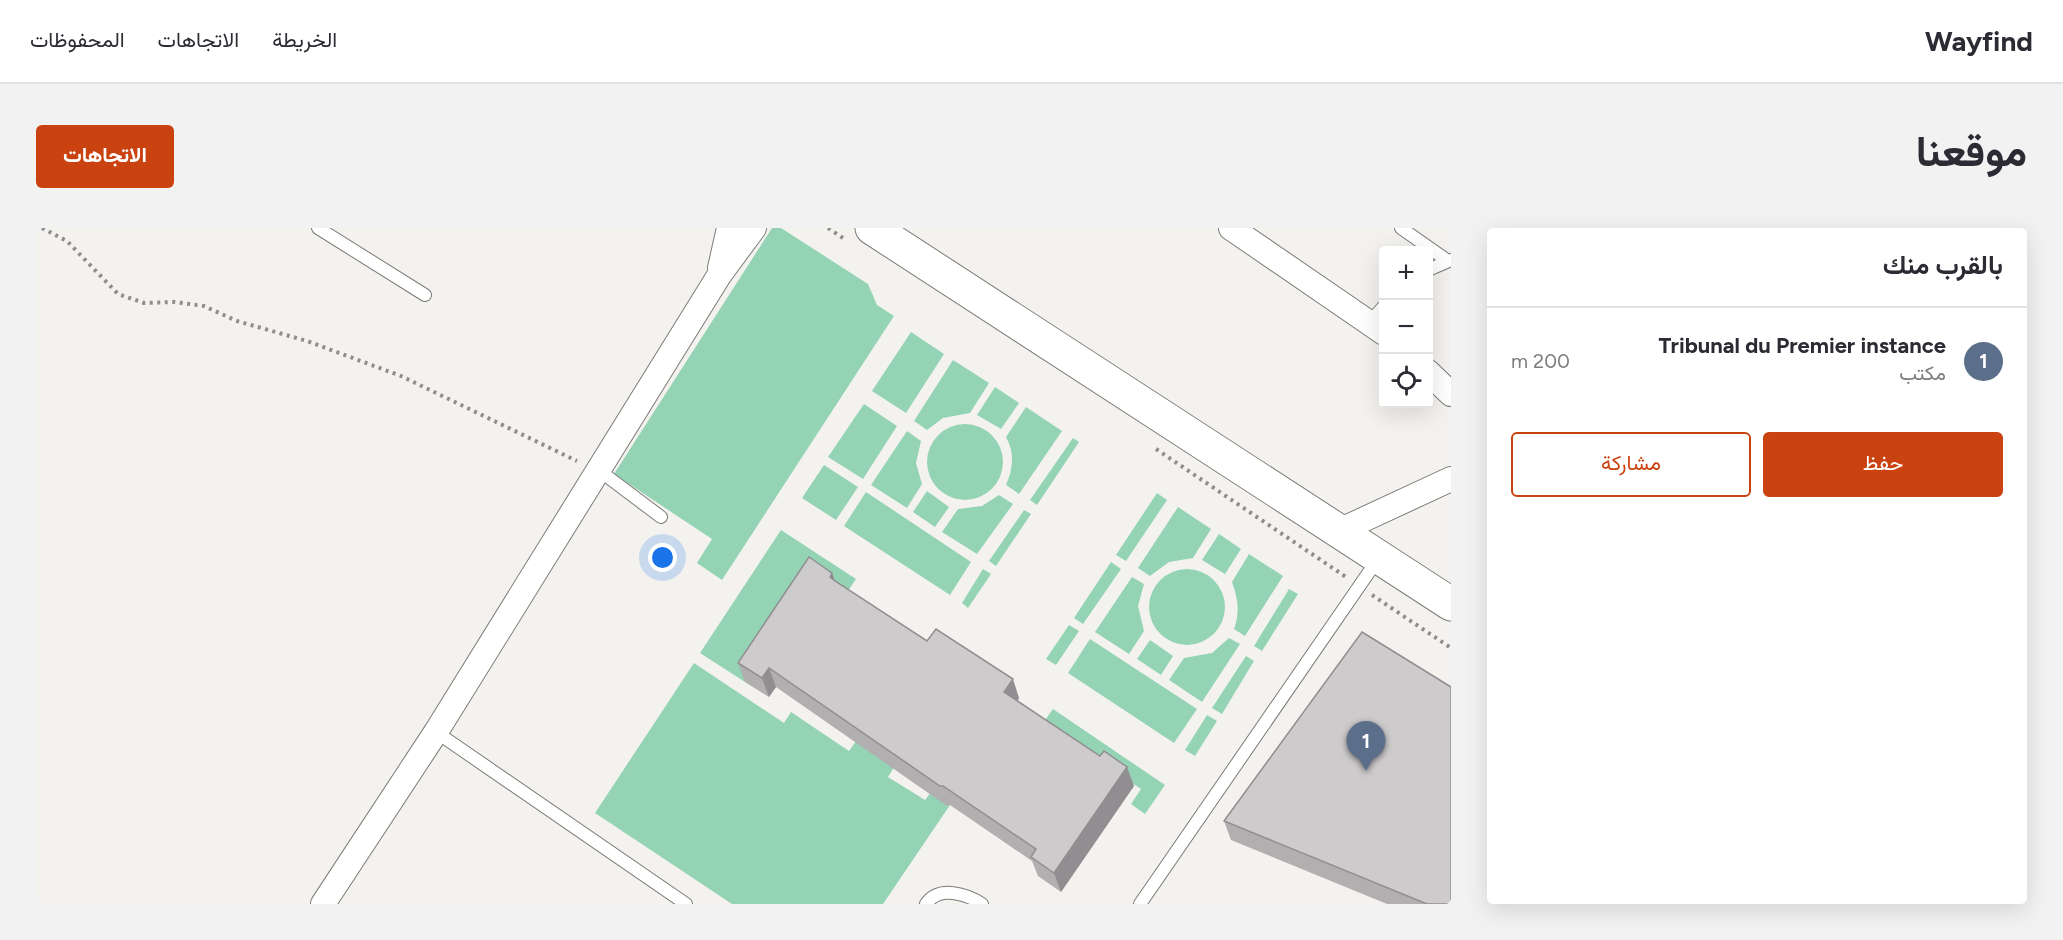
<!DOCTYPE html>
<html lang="ar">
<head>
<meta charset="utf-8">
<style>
  :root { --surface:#fff; --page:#f2f2f3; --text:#2b2b33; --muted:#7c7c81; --line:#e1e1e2; --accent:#ca4210 }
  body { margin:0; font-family:Figtree,Vazirmatn,sans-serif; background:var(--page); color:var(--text); direction:rtl }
  .controls { position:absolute; right:18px; top:18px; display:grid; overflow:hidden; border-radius:6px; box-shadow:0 6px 24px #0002 }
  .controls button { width:54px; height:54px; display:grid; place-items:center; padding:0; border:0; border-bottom:2px solid var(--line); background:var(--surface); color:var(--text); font:30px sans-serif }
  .you { position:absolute; left:627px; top:330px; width:21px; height:21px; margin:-15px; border:4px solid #fff; border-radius:50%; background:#1a73e8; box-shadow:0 0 0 9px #1a73e833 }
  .badge { display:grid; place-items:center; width:39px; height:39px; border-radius:50%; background:var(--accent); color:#fff; font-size:20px; font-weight:700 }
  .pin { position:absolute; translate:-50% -50px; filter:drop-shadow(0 2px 3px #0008) }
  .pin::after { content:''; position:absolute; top:32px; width:21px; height:18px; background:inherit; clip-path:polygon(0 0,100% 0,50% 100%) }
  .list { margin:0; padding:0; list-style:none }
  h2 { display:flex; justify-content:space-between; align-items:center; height:78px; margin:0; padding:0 24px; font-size:26px }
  h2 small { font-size:20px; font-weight:400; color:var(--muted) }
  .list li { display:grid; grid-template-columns:39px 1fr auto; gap:18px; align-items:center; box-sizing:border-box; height:108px; padding:0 24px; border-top:2px solid var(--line) }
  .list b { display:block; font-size:22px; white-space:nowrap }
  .list p { margin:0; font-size:20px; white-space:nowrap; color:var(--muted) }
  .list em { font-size:20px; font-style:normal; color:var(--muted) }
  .actions { display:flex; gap:12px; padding:18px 24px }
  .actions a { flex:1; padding:14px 0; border:2px solid var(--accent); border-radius:6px; text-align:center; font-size:21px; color:var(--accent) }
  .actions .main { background:var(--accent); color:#fff }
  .icon { flex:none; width:33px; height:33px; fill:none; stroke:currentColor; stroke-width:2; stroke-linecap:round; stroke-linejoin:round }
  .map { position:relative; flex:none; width:1415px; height:676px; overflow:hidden; direction:ltr; border-radius:6px }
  header { display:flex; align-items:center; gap:36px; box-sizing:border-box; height:84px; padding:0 30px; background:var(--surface); border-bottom:2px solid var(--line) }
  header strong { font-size:28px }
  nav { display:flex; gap:33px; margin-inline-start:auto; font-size:21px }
  .intro { display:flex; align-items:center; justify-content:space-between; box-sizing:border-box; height:144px; padding:0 36px }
  h1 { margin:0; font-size:42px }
  .button { padding:15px 27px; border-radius:6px; background:var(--accent); color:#fff; font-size:21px; font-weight:700 }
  main { display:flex; gap:36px; padding:0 36px }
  aside { flex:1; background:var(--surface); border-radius:6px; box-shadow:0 6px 24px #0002 }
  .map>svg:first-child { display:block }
  .green { fill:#94d4b5 }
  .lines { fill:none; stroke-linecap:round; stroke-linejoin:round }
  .lane-casing { stroke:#7d7b78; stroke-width:14 }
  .street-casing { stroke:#7d7b78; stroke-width:26 }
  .secondary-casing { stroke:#7d7b78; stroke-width:35 }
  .path { stroke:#8f8e8c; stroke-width:4; stroke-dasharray:3 4.5; stroke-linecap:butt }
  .lane { stroke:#fff; stroke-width:12 }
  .street { stroke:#fff; stroke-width:24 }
  .secondary { stroke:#fff; stroke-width:33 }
  .wall { fill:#b1afb0 }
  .shaded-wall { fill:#908e90 }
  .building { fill:#cecbcd; stroke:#908e90; stroke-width:1.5 }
</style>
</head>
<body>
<header>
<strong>Wayfind</strong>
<nav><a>الخريطة</a><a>الاتجاهات</a><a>المحفوظات</a></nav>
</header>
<div class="intro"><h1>موقعنا</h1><a class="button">الاتجاهات</a></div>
<main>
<aside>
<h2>بالقرب منك<small></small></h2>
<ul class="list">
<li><span class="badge" style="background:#5c6f8a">1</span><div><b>Tribunal du Premier instance</b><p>مكتب</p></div><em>200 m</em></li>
</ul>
<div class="actions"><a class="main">حفظ</a><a>مشاركة</a></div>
</aside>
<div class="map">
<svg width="1415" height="676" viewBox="0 0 1415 676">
  <rect width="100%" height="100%" fill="#f4f2ef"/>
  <path class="green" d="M736,0H745L832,56L841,77L858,88L686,352L661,335L676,311L578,246Z
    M875,104L908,126L870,185L836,163Z
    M917,132L953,155L934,185L907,190L891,202L878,193Z
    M959,159L983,175L965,201L941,187Z
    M828,176L861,198L827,251L792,229Z
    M990,179L1026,203L983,266L970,257C977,241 979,225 970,209Z
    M891 234a38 38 0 1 1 76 0a38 38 0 1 1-76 0Z
    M871,203L885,213L880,235L886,256L871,280L835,257Z
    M1037,210L1043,214L1001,277L994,272Z
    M788,237L822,259L800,292L766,270Z
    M891,263L913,279L899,299L877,284Z
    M830,264L935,334L914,367L808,298Z
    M1121,265L1131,272L1090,333L1080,327Z
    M963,267L977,276L941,326L906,304L922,281L946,278Z
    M1142,279L1175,301L1157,330L1133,334L1114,348L1102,340Z
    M988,282L995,286L960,338L953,333Z
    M745,302L820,351L806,372L780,349L709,454L664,425Z
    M1183,306L1205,321L1189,346L1166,332Z
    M1213,326L1247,348L1209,408L1198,401C1204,384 1202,371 1196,354Z
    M1075,334L1085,341L1047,396L1038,390Z
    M1113 379a38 38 0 1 1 76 0a38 38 0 1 1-76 0Z
    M947,341L955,346L932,380L926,375Z
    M1096,349L1108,356L1102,378L1108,403L1093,426L1059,404Z
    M1253,361L1262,366L1226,423L1218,418Z
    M1033,397L1043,403L1020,437L1010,431Z
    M1193,410L1204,416L1166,474L1133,452L1148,430L1176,425Z
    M1054,411L1161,481L1138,515L1032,445Z
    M1114,412L1137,428L1125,447L1101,431Z
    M1210,428L1218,433L1186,486L1176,480Z
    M658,435L748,495L755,484L813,523L820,513L858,539L852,549L889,572L895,564L911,577H914L847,676H696L559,585Z
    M1017,481L1129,557L1109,586L1095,576L1105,561L1007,495Z
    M1171,487L1181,493L1159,528L1149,522Z"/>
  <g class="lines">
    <defs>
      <path id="lane" d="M282,0L389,67
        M1365,0L1412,33
        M1392,42L1415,32
        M1334,94L1348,78
        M564,243L625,289
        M400,504L650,676
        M890,676C903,657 931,666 946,676
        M1104,676L1342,331"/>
      <path id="street" d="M1195,0L1348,105
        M684,40L693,0
        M1392,144L1415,166
        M1305,302L1415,251
        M287,676L400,504L684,46L718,0"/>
      <path id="secondary" d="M836,0L1415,376"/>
    </defs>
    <use href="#lane" class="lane-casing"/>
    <use href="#street" class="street-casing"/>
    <use href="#secondary" class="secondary-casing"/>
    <path class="path" d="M6,0L31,13L82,66L108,75L139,74L168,78L201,93L271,113L365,148L541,233
      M792,0L810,12
      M1120,221L1310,349
      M1336,367L1415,420"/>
    <use href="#lane" class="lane"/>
    <use href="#street" class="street"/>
    <use href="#secondary" class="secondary"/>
  </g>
  <path class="wall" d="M796,345L799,353L891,413L983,470L982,473L1098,558L1025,664L1002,648L996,633L914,577L911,578L740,459L733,469L709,454L702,435Z
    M1188,593L1415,676H1351L1195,612Z"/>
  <path class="shaded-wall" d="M796,345L803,364L794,349Z
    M733,440L740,459L733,469L726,450Z
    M977,451L983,470L975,483L968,464Z
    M1091,539L1098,558L1025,664L1018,645Z"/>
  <path class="building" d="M773,329L796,345L794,349L799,353L891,413L900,401L977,451L968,464L1064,528L1068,523L1091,539L1018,645L995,629L1000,621L907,558H904L733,440L726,450L702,435Z
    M1326,404L1415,459V676H1391L1188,593Z"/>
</svg>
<div class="controls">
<button>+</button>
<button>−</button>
<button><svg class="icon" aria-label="locate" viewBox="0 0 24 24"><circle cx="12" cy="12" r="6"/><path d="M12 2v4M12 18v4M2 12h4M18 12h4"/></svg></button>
</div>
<div class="you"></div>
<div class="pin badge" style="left:1330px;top:543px;background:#5c6f8a">1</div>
</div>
</main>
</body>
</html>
